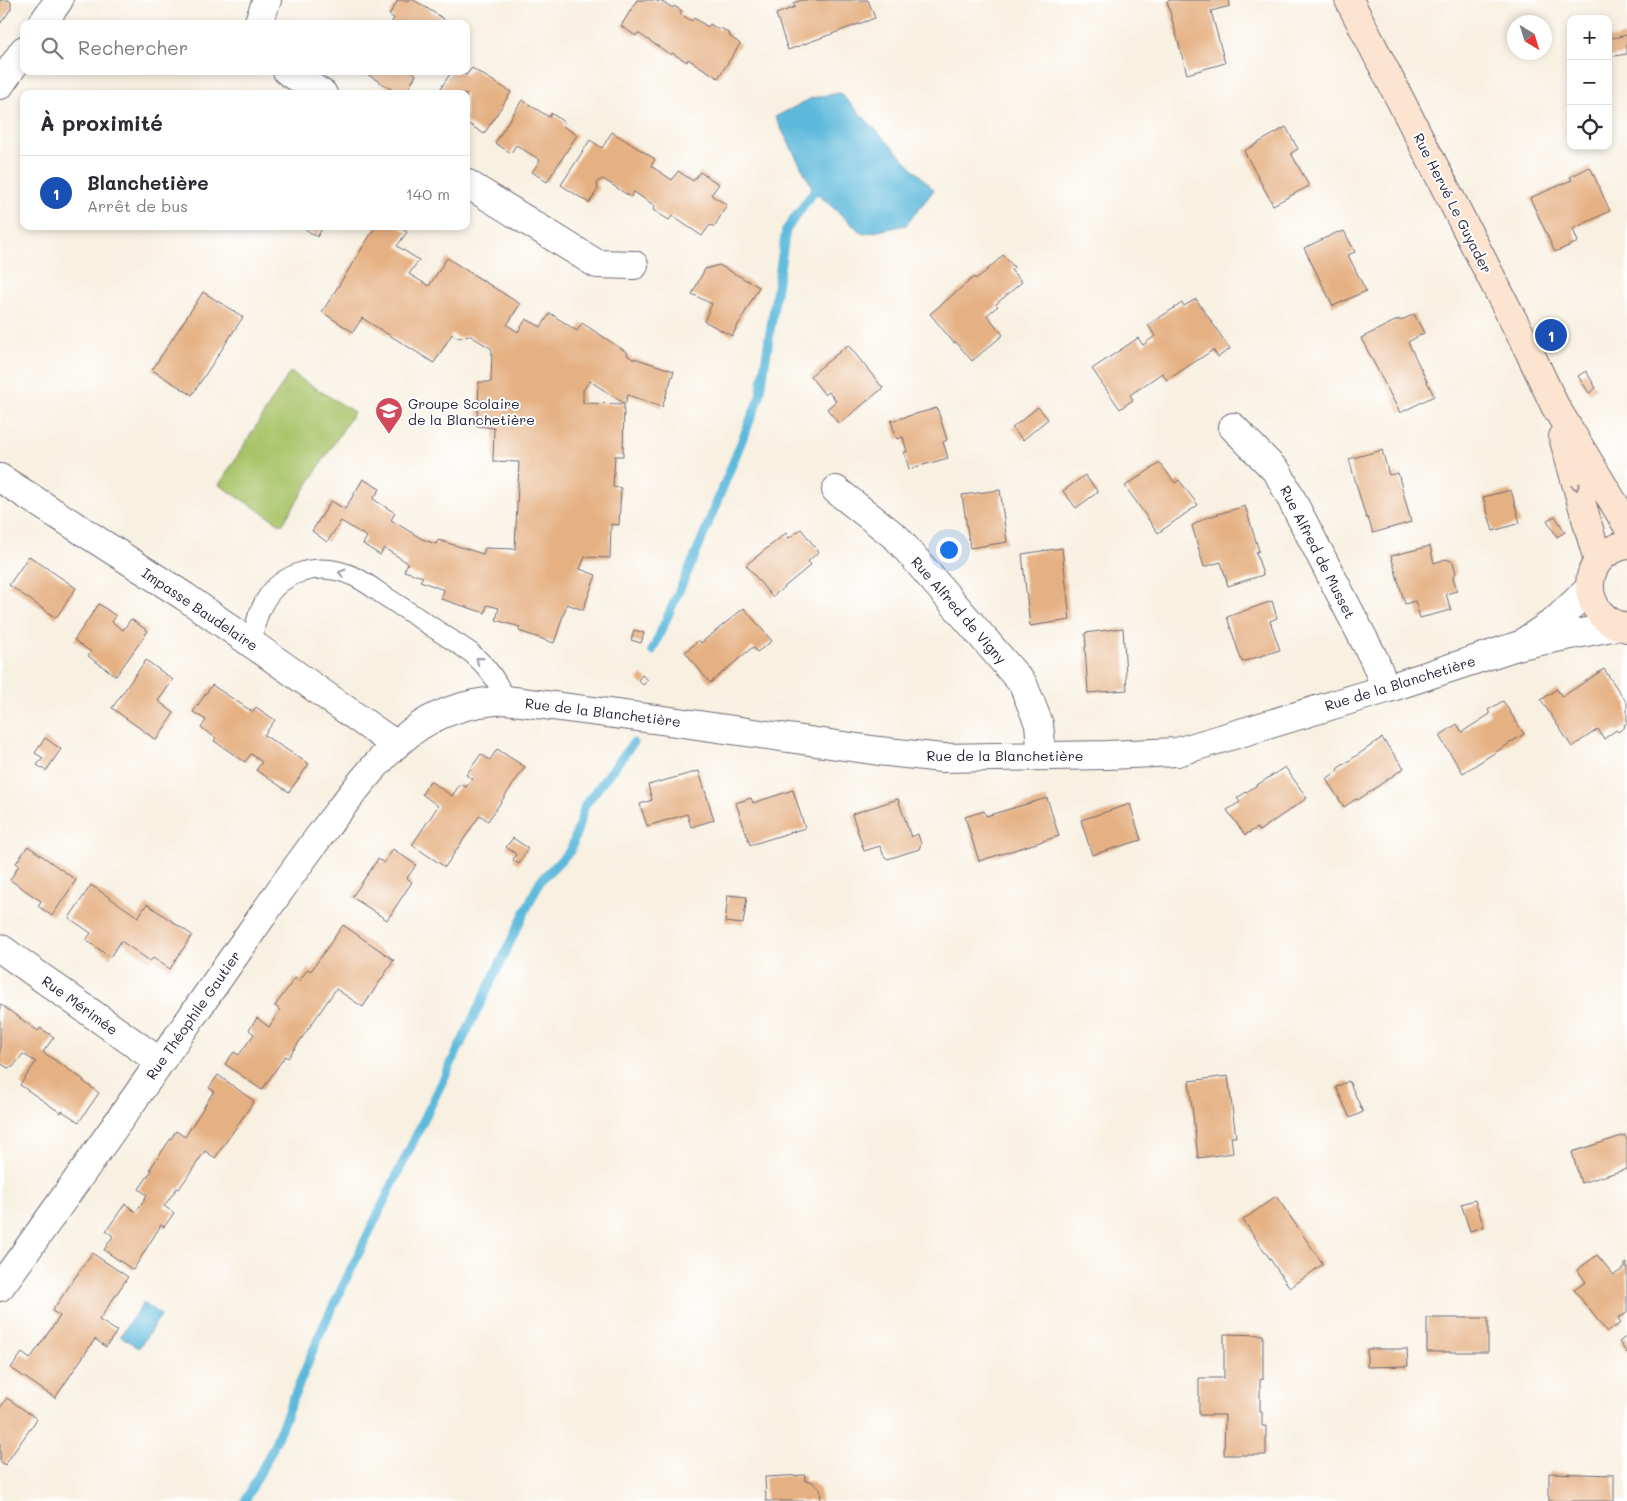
<!DOCTYPE html>
<html lang="fr">
<head>
<meta charset="utf-8">
<style>
  :root { --surface:#fff; --page:#f2f2f3; --text:#2b2b33; --muted:#7c7c81; --line:#e1e1e2; --accent:#7c3aed }
  body { margin:0; font-family:Mali,sans-serif; background:var(--page); color:var(--text) }
  .controls { position:absolute; right:15px; top:15px; display:grid; overflow:hidden; border-radius:10px; box-shadow:0 2px 8px #0003 }
  .controls button { width:45px; height:45px; display:grid; place-items:center; padding:0; border:0; border-bottom:1px solid var(--line); background:var(--surface); color:var(--text); font:25px sans-serif }
  .compass { position:absolute; left:1507px; top:15px; width:45px; height:45px; border-radius:50%; background:var(--surface); box-shadow:0 2px 8px #0003; rotate:142deg }
  .you { position:absolute; left:948px; top:549px; width:18px; height:18px; margin:-12px; border:4px solid #fff; border-radius:50%; background:#1a73e8; box-shadow:0 0 0 8px #1a73e833 }
  .badge { display:grid; place-items:center; width:32px; height:32px; border-radius:50%; background:var(--accent); color:#fff; font-size:16px; font-weight:700 }
  .pin { position:absolute; translate:-50% -50%; border:2px solid #fff; box-shadow:0 1px 5px #0006 }
  .list { margin:0; padding:0; list-style:none }
  h2 { display:flex; justify-content:space-between; align-items:center; height:65px; margin:0; padding:0 20px; font-size:21px }
  h2 small { font-size:16px; font-weight:400; color:var(--muted) }
  .list li { display:grid; grid-template-columns:32px 1fr auto; gap:15px; align-items:center; box-sizing:border-box; height:75px; padding:0 20px; border-top:1px solid var(--line) }
  .list b { display:block; font-size:19px; white-space:nowrap }
  .list p { margin:0; font-size:16px; white-space:nowrap; color:var(--muted) }
  .list em { font-size:16px; font-style:normal; color:var(--muted) }
  .icon { flex:none; width:28px; height:28px; fill:none; stroke:currentColor; stroke-width:2; stroke-linecap:round; stroke-linejoin:round }
  .map { position:relative; flex:none; width:1627px; height:1501px; overflow:hidden }
  .search { position:absolute; background:var(--surface); box-shadow:0 2px 8px #0003; left:20px; top:20px; width:450px; height:55px; display:flex; align-items:center; gap:12px; box-sizing:border-box; padding:0 18px; border-radius:10px; color:var(--muted); font-size:19px }
  .panel { position:absolute; background:var(--surface); box-shadow:0 2px 8px #0003; left:20px; top:90px; width:450px; height:140px; border-radius:10px }
  .map>svg:first-child { display:block }
  .green { fill:#a9c368; stroke:#667252 }
  .water { fill:#5db9db; stroke:#406e8b }
  .lines { fill:none; stroke-linecap:round; stroke-linejoin:round }
  .stream { stroke:#5db9db; stroke-width:9 }
  .building { fill:#e5b082 }
  .lane-casing { stroke:#6d6a75; stroke-width:21 }
  .street-casing { stroke:#6d6a75; stroke-width:30 }
  .secondary-casing { stroke:#6d6a75; stroke-width:30 }
  .lane { stroke:#fff; stroke-width:19 }
  .street { stroke:#fff; stroke-width:28 }
  .secondary { stroke:#fde4d1; stroke-width:28 }
  .oneway { stroke:#9a8d8e }
  .oneway2 { stroke:#9c9ca7 }
  .labels { text-anchor:middle; dominant-baseline:central; stroke-width:4; stroke-linejoin:round; paint-order:stroke }
  .street-label { font-size:14px; fill:#22223b; stroke:#fff }
  .poi-label { font-size:14px; fill:#22223b; stroke:#fff; text-anchor:start }
</style>
</head>
<body>
<div class="map">
<svg width="1627" height="1501" viewBox="0 0 1627 1501">
  <rect width="100%" height="100%" fill="#fff"/>
  <filter id="ink" filterUnits="userSpaceOnUse"><feTurbulence type="fractalNoise" baseFrequency=".02" numOctaves="2"/><feDisplacementMap in="SourceGraphic" scale="10" xChannelSelector="R" yChannelSelector="G"/><feConvolveMatrix kernelMatrix="1 2 1 2 8 2 1 2 1" color-interpolation-filters="sRGB"/></filter>
  <filter id="wash" filterUnits="userSpaceOnUse"><feTurbulence type="fractalNoise" baseFrequency=".0096" numOctaves="4" result="noise"/><feDisplacementMap in="SourceGraphic" scale="20" xChannelSelector="R" yChannelSelector="G"/><feGaussianBlur stdDeviation="1.12" result="paint"/><feColorMatrix in="noise" values="0 0 0 0 0 0 0 0 0 0 0 0 0 0 0 0 0 1.4 0 .05"/><feComposite in="paint" operator="in"/></filter>
  <g filter="url(#wash)">
    <rect width="100%" height="100%" fill="#f8f0e1"/>
    <path class="green" d="M290,372L354,412L282,525L219,485Z"/>
    <path class="water" d="M840,93L934,190L906,225L863,234L814,191L775,117L812,98Z
      M143,1303L161,1315L139,1348L120,1336Z"/>
    <g class="lines">
      <path class="stream" d="M652,651L697,551L760,396L786,230L814,191
        M245,1501L272,1450L322,1329L540,881L571,850L585,805L633,743"/>
    </g>
    <g id="blocks">
      <path class="building" d="M0,0H8L11,2V9L0,24Z
        M398,0H414L444,19L441,24H391L394,18L389,15Z
        M637,0H655L658,2L660,0L673,8L674,6L682,11L680,14L692,21L694,18L708,27L710,24L719,30L721,28L730,34L729,36L738,42L740,44L718,78L688,59L687,62L672,53L671,55L638,33L636,36L621,26Z
        M802,0H868L875,18L788,50L776,14L795,7L793,3Z
        M1171,0H1229L1230,6L1211,11L1225,63L1187,74L1167,1Z
        M1627,35V54L1608,57V39Z
        M472,68L511,92L484,134L466,122V94H437L452,71H460L466,75Z
        M362,71H412L416,75L405,94H399Z
        M522,100L549,117L551,113L564,122L563,126L577,135L547,182L532,172L540,160L516,145L511,153L495,143Z
        M1286,127L1298,149L1291,153L1309,186L1273,205L1244,151Z
        M612,132L655,159L651,166L672,180L678,171L693,181L700,172L719,184L711,195L727,205L714,227L710,225L702,236L672,216L669,220L653,210L655,206L634,192L631,197L603,179L597,182L598,189L589,203L561,185L590,140L602,148Z
        M1590,167L1610,211L1573,229L1578,242L1555,252L1530,198L1572,180L1570,177Z
        M301,226H324L317,237Z
        M376,226H397L407,232L397,246L419,260L409,274L429,286L447,258L520,304L507,325L518,332L526,319L541,327L550,313L577,331L582,323L628,353L627,355L634,360V358L674,371L662,407L628,395L625,404L590,381L583,390V403L624,404L623,456H615L613,487L621,488L619,525L611,524L610,558L585,557L580,569L596,575L583,610L567,604L554,643L519,631L520,627L496,620L499,608L487,605L485,613L441,599L444,590L420,581L423,577L404,571L408,563L384,548L380,555L363,544L367,537L341,521L327,542L312,531L331,501L345,509L363,479L380,489L373,499L395,513L391,520L422,539L436,544L438,540L483,554L485,548L515,549L519,462L493,461L494,428L477,426L479,382H491L492,349L469,335L459,338L452,334L434,363L362,318L353,332L322,312Z
        M1344,231L1355,252L1348,255L1366,291L1333,306L1304,248L1338,232L1339,233Z
        M1003,255L1014,267L1011,270L1022,282L996,304L998,306L987,315L1003,335L972,361L956,342L954,343L930,314L974,277L975,279L984,273Z
        M719,265L759,287L732,336L704,321L712,304L692,294L705,269Z
        M203,292L243,317L192,395L152,370Z
        M1196,299L1230,349L1218,357L1213,350L1167,380L1162,373L1130,395L1133,400L1120,409L1092,369L1138,338L1143,345L1155,336L1148,325L1182,303L1184,306Z
        M1414,314L1424,333L1408,342L1434,396L1400,413L1361,338L1399,319L1400,321Z
        M848,345L883,388L839,424L827,409L836,401L829,392L825,395L810,376Z
        M1586,371L1596,388L1589,393L1578,376Z
        M1038,407L1048,419L1023,440L1012,428Z
        M937,408L947,440L943,442L948,458L909,469L904,452H907L903,437L897,439L891,421Z
        M1382,450L1389,475L1398,473L1411,522L1373,533L1368,518H1366L1349,459Z
        M1160,463L1175,483L1179,480L1198,505L1158,533L1125,486Z
        M1085,475L1098,492L1076,508L1063,491Z
        M1000,490L1007,542L970,548L962,495Z
        M1511,490L1520,523L1493,531L1483,497Z
        M1245,506L1259,551L1256,552L1263,575L1228,586L1221,562L1204,567L1192,526L1205,518Z
        M1555,516L1565,532L1557,537L1547,520Z
        M801,529L819,552L808,561L811,565L772,597L746,565L786,533L789,538Z
        M1430,546L1434,563L1446,559L1453,562L1456,573L1453,577L1457,591L1446,594L1451,610L1420,618L1415,601L1405,604L1391,556Z
        M1062,548L1070,620L1030,626L1022,554Z
        M29,556L76,588L56,618L9,585Z
        M1272,601L1277,618L1270,621L1280,650L1242,662L1227,617Z
        M99,604L116,616L112,622L123,630L131,619L148,631L116,676L88,656L91,652L74,640Z
        M744,608L772,641L757,652L753,647L710,683L685,652L699,640L701,643Z
        M1123,628L1127,690L1088,693L1085,647H1086L1085,633Z
        M634,630L644,633L641,643L631,640Z
        M146,660L173,680L158,701L174,713L156,740L112,708Z
        M1604,669L1627,703V723L1624,725L1625,727L1618,732L1616,730L1604,739L1598,729L1572,747L1541,700L1557,689L1562,697Z
        M642,675L648,680L643,685L638,680Z
        M212,685L253,712L256,707L275,720L264,735L309,764L289,792L256,770L262,762L251,754L245,762L214,741L216,738L201,728L206,720L193,712Z
        M1503,701L1524,734L1463,773L1439,736L1457,724L1462,732L1490,714L1488,710Z
        M45,738L61,749L46,771L37,765L43,758L35,753Z
        M1382,738L1404,768L1358,800L1356,799L1344,807L1326,779L1338,771L1337,769Z
        M497,749L525,767L488,821L480,815L445,867L412,845L438,806L422,794L430,781L452,796L460,784L466,787L473,779L466,775L481,754L490,760Z
        M1285,767L1307,798L1259,831L1257,828L1245,835L1227,810L1240,802L1237,798Z
        M699,771L714,820L691,827L687,814L647,826L640,804L652,800L648,785Z
        M793,790L805,828L750,845L736,803L751,798L753,803Z
        M1047,798L1059,836L979,861L965,817L984,811L986,816Z
        M898,799L911,837L918,834L921,844L919,849L888,859L884,856L880,846L864,851L852,814Z
        M1130,804L1141,840L1092,855L1081,820Z
        M513,838L528,848L519,864L513,860L516,854L506,847Z
        M28,846L76,880L52,916L38,906L41,901L10,880L19,865L16,863Z
        M393,849L416,865L407,878L412,882L387,920L352,897L378,859L384,863Z
        M91,885L138,917L147,904L192,935L170,969L153,958L150,961L121,941L110,957L86,940L91,933L69,918Z
        M728,895L747,897L743,924L725,922Z
        M343,925L394,960L363,1007L336,989L288,1058L285,1056L262,1090L225,1064L234,1052L239,1055L254,1034L249,1030L257,1018L269,1027L280,1010L275,1006L295,978L299,981L308,969L311,971Z
        M0,1004L38,1031L40,1028L54,1037L43,1052L84,1080L83,1081L99,1093L79,1122L62,1111L61,1113L20,1085L36,1062L23,1054L13,1067L8,1068L0,1063Z
        M218,1075L254,1101L215,1158L205,1151L179,1189L177,1188L164,1206L174,1213L164,1227L161,1225L133,1270L104,1250L113,1236L106,1231L125,1204L136,1212L147,1195L139,1189L152,1170L150,1169L176,1131L185,1137L214,1091L209,1088Z
        M1228,1076L1236,1137H1231L1233,1153L1198,1158L1189,1081Z
        M1349,1081L1363,1112L1350,1118L1336,1087Z
        M1625,1135L1627,1141V1169L1581,1183L1572,1152Z
        M1276,1196L1323,1264L1290,1288L1243,1220Z
        M1475,1200L1484,1227L1470,1231L1461,1204Z
        M92,1253L128,1277L99,1320L117,1331L106,1347L95,1339L55,1398L11,1368L22,1353L30,1359L60,1316L52,1311Z
        M1597,1255L1614,1275L1626,1267L1624,1265L1627,1263V1313L1618,1318L1621,1323L1607,1332L1574,1290L1586,1282L1577,1270Z
        M1427,1318H1488V1352H1427Z
        M1224,1334L1263,1335V1379L1260,1380V1412H1262V1426H1266V1455H1224L1225,1415H1199V1378H1224Z
        M1627,1336V1353L1619,1342Z
        M1367,1349H1407L1408,1366L1367,1367Z
        M7,1398L37,1419L5,1465L0,1461V1408Z
        M1549,1473L1614,1475V1501H1549Z
        M805,1475V1481H811L820,1489L821,1501H766L765,1477Z"/>
    </g>
  </g>
  <g filter="url(#ink)">
    <use href="#blocks" fill-opacity="0" stroke="#6d6a75" stroke-width="1"/>
    <g class="lines">
      <defs>
        <path id="lane" d="M252,644C254,633 255,621 260,611C276,571 319,560 355,577C368,583 379,593 391,600C417,617 444,635 470,652C488,667 496,679 506,700"/>
        <path id="street" d="M42,24L59,0
          M258,24L267,0
          M287,71L323,94
          M0,85L24,50
          M466,183L597,264L634,265
          M1233,427L1278,473L1374,659L1386,689
          M0,478L184,596L396,745
          M836,490L897,538L1023,684L1039,724L1042,756
          M1527,640L1555,621L1589,589
          M0,948L160,1062
          M0,1287C85,1171 166,1053 249,935C275,897 302,859 330,822C354,791 379,757 410,733C438,711 471,702 506,700L670,721L879,751L942,758L1107,755L1177,752L1386,689L1520,645L1617,626"/>
        <path id="secondary" d="M1349,0L1529,351L1555,406L1627,525
          M1563,437L1598,561
          M1627,545C1577,554 1578,618 1627,628"/>
      </defs>
      <use href="#lane" class="lane-casing"/>
      <use href="#street" class="street-casing"/>
      <use href="#secondary" class="secondary-casing"/>
      <use href="#lane" class="lane"/>
      <use href="#street" class="street"/>
      <use href="#secondary" class="secondary"/>
    </g>
    <defs><path id="oneway-chevron" d="M-2-3.5L2.5 0L-2 3.5" fill="none" stroke-width="1.6" stroke-linecap="round" stroke-linejoin="round" transform="scale(1.25)"/></defs>
    <use class="oneway" href="#oneway-chevron" transform="translate(1576 487) rotate(75)"/>
    <g class="oneway2">
      <use href="#oneway-chevron" transform="translate(342 573) rotate(-163)"/>
      <use href="#oneway-chevron" transform="translate(479 660) rotate(-140)"/>
    </g>
  </g>
  <defs>
    <symbol id="school-pin" viewBox="-11 -11 22 30"><path d="M0 17L-7.5 6A9.5 9.5 0 1 1 7.5 6Z" fill="#d1495b" stroke="#fff"/><path d="M0-5L7-2L0 1L-7-2ZM-4 1L0 2.5L4 1V4Q0 6-4 4Z" fill="#fff"/></symbol>
  </defs>
  <g fill-rule="evenodd">
    <use href="#school-pin" x="373" y="395" width="32" height="43"/>
  </g>
  <g class="labels">
    <g class="street-label">
      <text transform="translate(1453 203) rotate(63)">Rue Hervé Le Guyader</text>
      <text transform="translate(1318 552) rotate(63)">Rue Alfred de Musset</text>
      <text transform="translate(200 609) rotate(34)">Impasse Baudelaire</text>
      <text transform="translate(959 610) rotate(49)">Rue Alfred de Vigny</text>
      <text transform="translate(1400 683) rotate(-17)">Rue de la Blanchetière</text>
      <text transform="translate(603 712) rotate(7)">Rue de la Blanchetière</text>
      <text x="1005" y="755">Rue de la Blanchetière</text>
      <text transform="translate(80 1005) rotate(36)">Rue Mérimée</text>
      <text transform="translate(193 1015) rotate(-55)">Rue Théophile Gautier</text>
    </g>
    <g class="poi-label">
      <text x="408" y="403">Groupe Scolaire<tspan x="408" dy="16">de la Blanchetière</tspan></text>
    </g>
  </g>
</svg>
<div class="controls">
<button>+</button>
<button>−</button>
<button><svg class="icon" aria-label="locate" viewBox="0 0 24 24"><circle cx="12" cy="12" r="6"/><path d="M12 2v4M12 18v4M2 12h4M18 12h4"/></svg></button>
</div>
<svg class="compass" viewBox="-18 -18 36 36"><path d="M0-13l5 13h-10z" fill="#e53935"/><path d="M0 13l5-13h-10z" fill="#7c7c81"/></svg>
<div class="you"></div>
<div class="pin badge" style="left:1551px;top:335px;background:#1a4fb4">1</div>
<div class="search"><svg class="icon" aria-label="search" viewBox="0 0 24 24"><circle cx="10" cy="10" r="6"/><path d="M15 15l6 6"/></svg>Rechercher</div>
<section class="panel">
<h2>À proximité<small></small></h2>
<ul class="list">
<li><span class="badge" style="background:#1a4fb4">1</span><div><b>Blanchetière</b><p>Arrêt de bus</p></div><em>140 m</em></li>
</ul>
</section>
</div>
</body>
</html>
